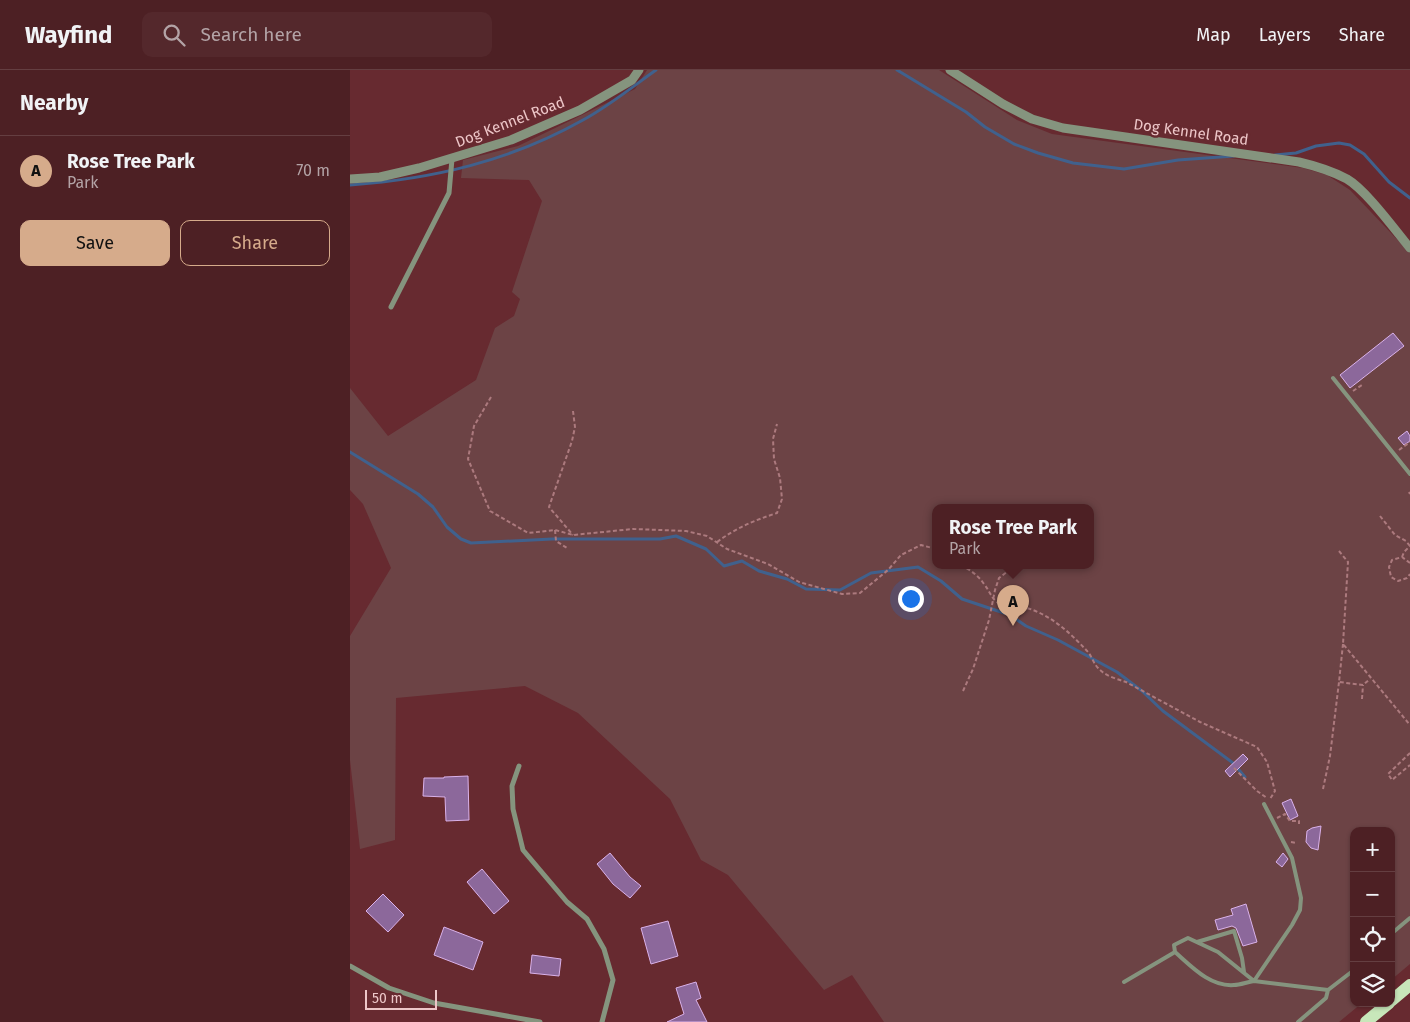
<!DOCTYPE html>
<html lang="en">
<head>
<meta charset="utf-8">
<style>
  :root { --surface:#4d2024; --page:#54282c; --text:#f1f3f6; --muted:#b3a3a6; --line:#643e41; --accent:#d6ab8b }
  body { margin:0; font-family:"Fira Sans",sans-serif; background:var(--page); color:var(--text) }
  .controls { position:absolute; right:15px; bottom:15px; display:grid; overflow:hidden; border-radius:10px; box-shadow:0 1px 4px #0004 }
  .controls button { width:45px; height:45px; display:grid; place-items:center; padding:0; border:0; border-bottom:1px solid var(--line); background:var(--surface); color:var(--text); font:25px sans-serif }
  .scale { position:absolute; left:15px; bottom:12px; width:72px; box-sizing:border-box; padding-left:5px; border:2px solid #edc6c8; border-top:0; font-size:14px; line-height:18px; white-space:nowrap; color:#edc6c8; -webkit-text-stroke:4px #672a30; paint-order:stroke }
  .you { position:absolute; left:560px; top:528px; width:18px; height:18px; margin:-12px; border:4px solid #fff; border-radius:50%; background:#1a73e8; box-shadow:0 0 0 8px #1a73e833 }
  .badge { display:grid; place-items:center; width:32px; height:32px; border-radius:50%; background:var(--accent); color:#111; font-size:16px; font-weight:700 }
  .pin { position:absolute; translate:-50% -41px; filter:drop-shadow(0 1px 2px #0008) }
  .pin::after { content:''; position:absolute; top:26px; width:18px; height:15px; background:inherit; clip-path:polygon(0 0,100% 0,50% 100%) }
  .popup { position:absolute; left:582px; top:434px; width:162px; height:65px; box-sizing:border-box; display:grid; place-content:center; border-radius:10px; background:var(--surface); filter:drop-shadow(0 1px 4px #0005); font-size:16px; white-space:nowrap; color:var(--muted) }
  .popup b { font-size:19px; color:var(--text) }
  .popup::after { content:''; position:absolute; left:50%; top:100%; margin-left:-10px; border:10px solid transparent; border-top-color:var(--surface) }
  .list { margin:0; padding:0; list-style:none }
  h2 { display:flex; justify-content:space-between; align-items:center; height:65px; margin:0; padding:0 20px; font-size:21px }
  h2 small { font-size:16px; font-weight:400; color:var(--muted) }
  .list li { display:grid; grid-template-columns:32px 1fr auto; gap:15px; align-items:center; box-sizing:border-box; height:70px; padding:0 20px; border-top:1px solid var(--line) }
  .list b { display:block; font-size:19px; white-space:nowrap }
  .list p { margin:0; font-size:16px; white-space:nowrap; color:var(--muted) }
  .list em { font-size:16px; font-style:normal; color:var(--muted) }
  .actions { display:flex; gap:10px; padding:15px 20px }
  .actions a { flex:1; padding:11px 0; border:1px solid var(--accent); border-radius:10px; text-align:center; font-size:18px; color:var(--accent) }
  .actions .main { background:var(--accent); color:#111 }
  .icon { flex:none; width:28px; height:28px; fill:none; stroke:currentColor; stroke-width:2; stroke-linecap:round; stroke-linejoin:round }
  .map { position:relative; flex:none; width:1060px; height:952px; overflow:hidden }
  header { display:flex; align-items:center; gap:30px; box-sizing:border-box; height:70px; padding:0 25px; background:var(--surface); border-bottom:1px solid var(--line) }
  header strong { font-size:24px }
  nav { display:flex; gap:28px; margin-inline-start:auto; font-size:18px }
  .search { width:350px; height:45px; background:var(--page); display:flex; align-items:center; gap:12px; box-sizing:border-box; padding:0 18px; border-radius:10px; color:var(--muted); font-size:19px }
  main { display:flex }
  aside { flex:1; background:var(--surface) }
  .map>svg:first-child { display:block }
  .green { fill:#6c4345; fill-rule:evenodd }
  .lines { fill:none; stroke-linecap:round; stroke-linejoin:round }
  .stream { stroke:#40618d; stroke-width:3 }
  .building { fill:#8c689b; stroke:#dab2ea }
  .path { stroke:#ac7a7e; stroke-width:2; stroke-dasharray:4 2.5; stroke-linecap:butt }
  .service { stroke:#85947e; stroke-width:4 }
  .minor { stroke:#85947e; stroke-width:5 }
  .tertiary { stroke:#85947e; stroke-width:9 }
  .primary { stroke:#c8e7ba; stroke-width:12 }
  .labels { text-anchor:middle; dominant-baseline:central; stroke-width:5; stroke-linejoin:round; paint-order:stroke }
  .street-label { font-size:15px; fill:#edc6c8; stroke:#672a30 }
</style>
</head>
<body>
<header>
<strong>Wayfind</strong>
<div class="search"><svg class="icon" aria-label="search" viewBox="0 0 24 24"><circle cx="10" cy="10" r="6"/><path d="M15 15l6 6"/></svg>Search here</div>
<nav><a>Map</a><a>Layers</a><a>Share</a></nav>
</header>
<main>
<aside>
<h2>Nearby<small></small></h2>
<ul class="list">
<li><span class="badge">A</span><div><b>Rose Tree Park</b><p>Park</p></div><em>70 m</em></li>
</ul>
<div class="actions"><a class="main">Save</a><a>Share</a></div>
</aside>
<div class="map">
<svg width="1060" height="952" viewBox="0 0 1060 952">
  <rect width="100%" height="100%" fill="#672a30"/>
  <path class="green" d="M297,0H589L667,50L702,64L953,98L977,105L1000,120L1060,183V894L1041,910V761H1004V933H1012L989,952H534L502,905L474,920L378,805L351,790L320,729L228,643L175,616L46,628L45,770L10,779L0,690V566L41,498L13,434L0,420V318L38,366L126,310L145,258L164,246L170,229L162,222L192,131L179,110L111,108L113,90L168,76L232,45L285,19ZM586,437H740V495H586Z"/>
  <g class="lines">
    <path class="stream" d="M547,0L616,42L635,57L664,74L688,83L723,93L774,99L828,90L884,86
      M925,85L946,83L966,76L989,73L1000,75L1014,84L1039,112L1060,128
      M0,115C83,109 160,91 233,50C259,36 282,17 306,0
      M0,382L68,424L83,437L97,457L111,469L121,473L202,469H310L326,466L356,479L374,496L392,491L409,501L437,509L456,519L490,520L521,503L568,497L591,511L612,529L660,545L676,556L708,570L767,602L792,621L813,641L883,693L895,707"/>
  </g>
  <path class="building" d="M1043,263L1054,276L1000,318L990,305Z
    M1057,361L1060,366V371L1054,375L1048,368Z
    M893,684L898,689L880,707L875,701Z
    M118,706L119,750L96,751L95,727L73,726L74,708H94V707Z
    M941,729L948,746L940,750L932,733Z
    M971,756L968,780L961,778L956,772L957,761L962,758Z
    M260,783L280,807L291,816L280,828L263,814L247,794Z
    M933,783L938,789L932,797L926,792Z
    M132,799L159,831L144,844L117,812Z
    M33,824L54,845L38,862L16,841Z
    M896,834L907,872L893,876L886,858L882,856L868,860L865,850L883,845L881,839Z
    M318,851L328,886L301,894L291,858Z
    M94,857L133,872L123,900L84,885Z
    M182,885L211,889L209,906L180,903Z
    M346,912L351,928L346,930L357,952H317L334,944L326,918Z"/>
  <g class="lines">
    <path class="path" d="M1003,321L1012,315
      M141,327L124,356L118,389L140,441L178,463L205,460L223,465L283,459L336,461L357,466L377,479L418,494L449,512L492,524L510,523L538,500L551,485L571,475L586,479
      M223,341L225,357L222,371L199,437L223,465
      M1049,380L1060,372
      M1059,422L1060,424
      M1030,446L1045,465L1056,471L1060,476
      M205,460L206,471L217,478
      M367,472C386,458 405,450 427,443L432,429L430,408L424,389L423,369L427,354
      M989,481L998,492L993,574L1060,655
      M1052,487L1054,482L1060,476
      M1060,493L1052,487L1042,490L1039,497L1041,507L1048,511L1057,508L1060,504
      M611,495C620,500 628,505 634,514C641,523 641,529 652,536C687,532 716,558 738,582C742,587 744,594 748,598C755,606 767,609 776,612L850,652L907,677L917,692L925,721L920,729
      M993,574L989,612L1013,615L1020,609
      M613,621L623,599L639,550L645,520L649,508L666,495
      M1012,629L1013,615
      M1060,683L1038,704L1042,710L1060,695
      M884,698L907,721L917,728
      M973,719L980,686L989,612
      M927,748L935,744L940,751H949V754
      M941,772L946,773"/>
    <path class="service" d="M983,308L1060,404
      M1041,864L1060,848
      M847,872L884,861L892,888L894,902
      M825,882C841,896 860,917 884,915C890,915 897,912 904,911L942,855L950,840L951,828L942,788L914,734
      M774,912L825,882L824,875L838,868L868,882L904,911L978,920
      M948,952L976,928L978,920L1004,900"/>
    <path class="minor" d="M41,237L99,123L102,89
      M169,696L162,716L163,739L173,780L217,832L237,849L254,879L263,910L252,952
      M0,896L39,918L84,933L190,952"/>
    <path class="tertiary" d="M600,0L653,34L682,49L713,58L949,92C966,96 982,101 997,109C1016,120 1045,160 1060,178
      M0,109L30,107L69,98L161,70L230,40L282,10L289,0"/>
    <path class="primary" d="M1041,931L1060,915
      M1016,952L1039,933"/>
  </g>
  <g class="labels">
    <g class="street-label">
      <text transform="translate(160 52) rotate(-21)">Dog Kennel Road</text>
      <text transform="translate(841 62) rotate(8)">Dog Kennel Road</text>
    </g>
  </g>
</svg>
<div class="controls">
<button>+</button>
<button>−</button>
<button><svg class="icon" aria-label="locate" viewBox="0 0 24 24"><circle cx="12" cy="12" r="6"/><path d="M12 2v4M12 18v4M2 12h4M18 12h4"/></svg></button>
<button><svg class="icon" aria-label="layers" viewBox="0 0 24 24"><path d="M12 4l9 5-9 5-9-5zM3 14l9 5 9-5"/></svg></button>
</div>
<div class="scale">50 m</div>
<div class="you"></div>
<div class="pin badge" style="left:663px;top:556px">A</div>
<div class="popup"><b>Rose Tree Park</b>Park</div>
</div>
</main>
</body>
</html>
